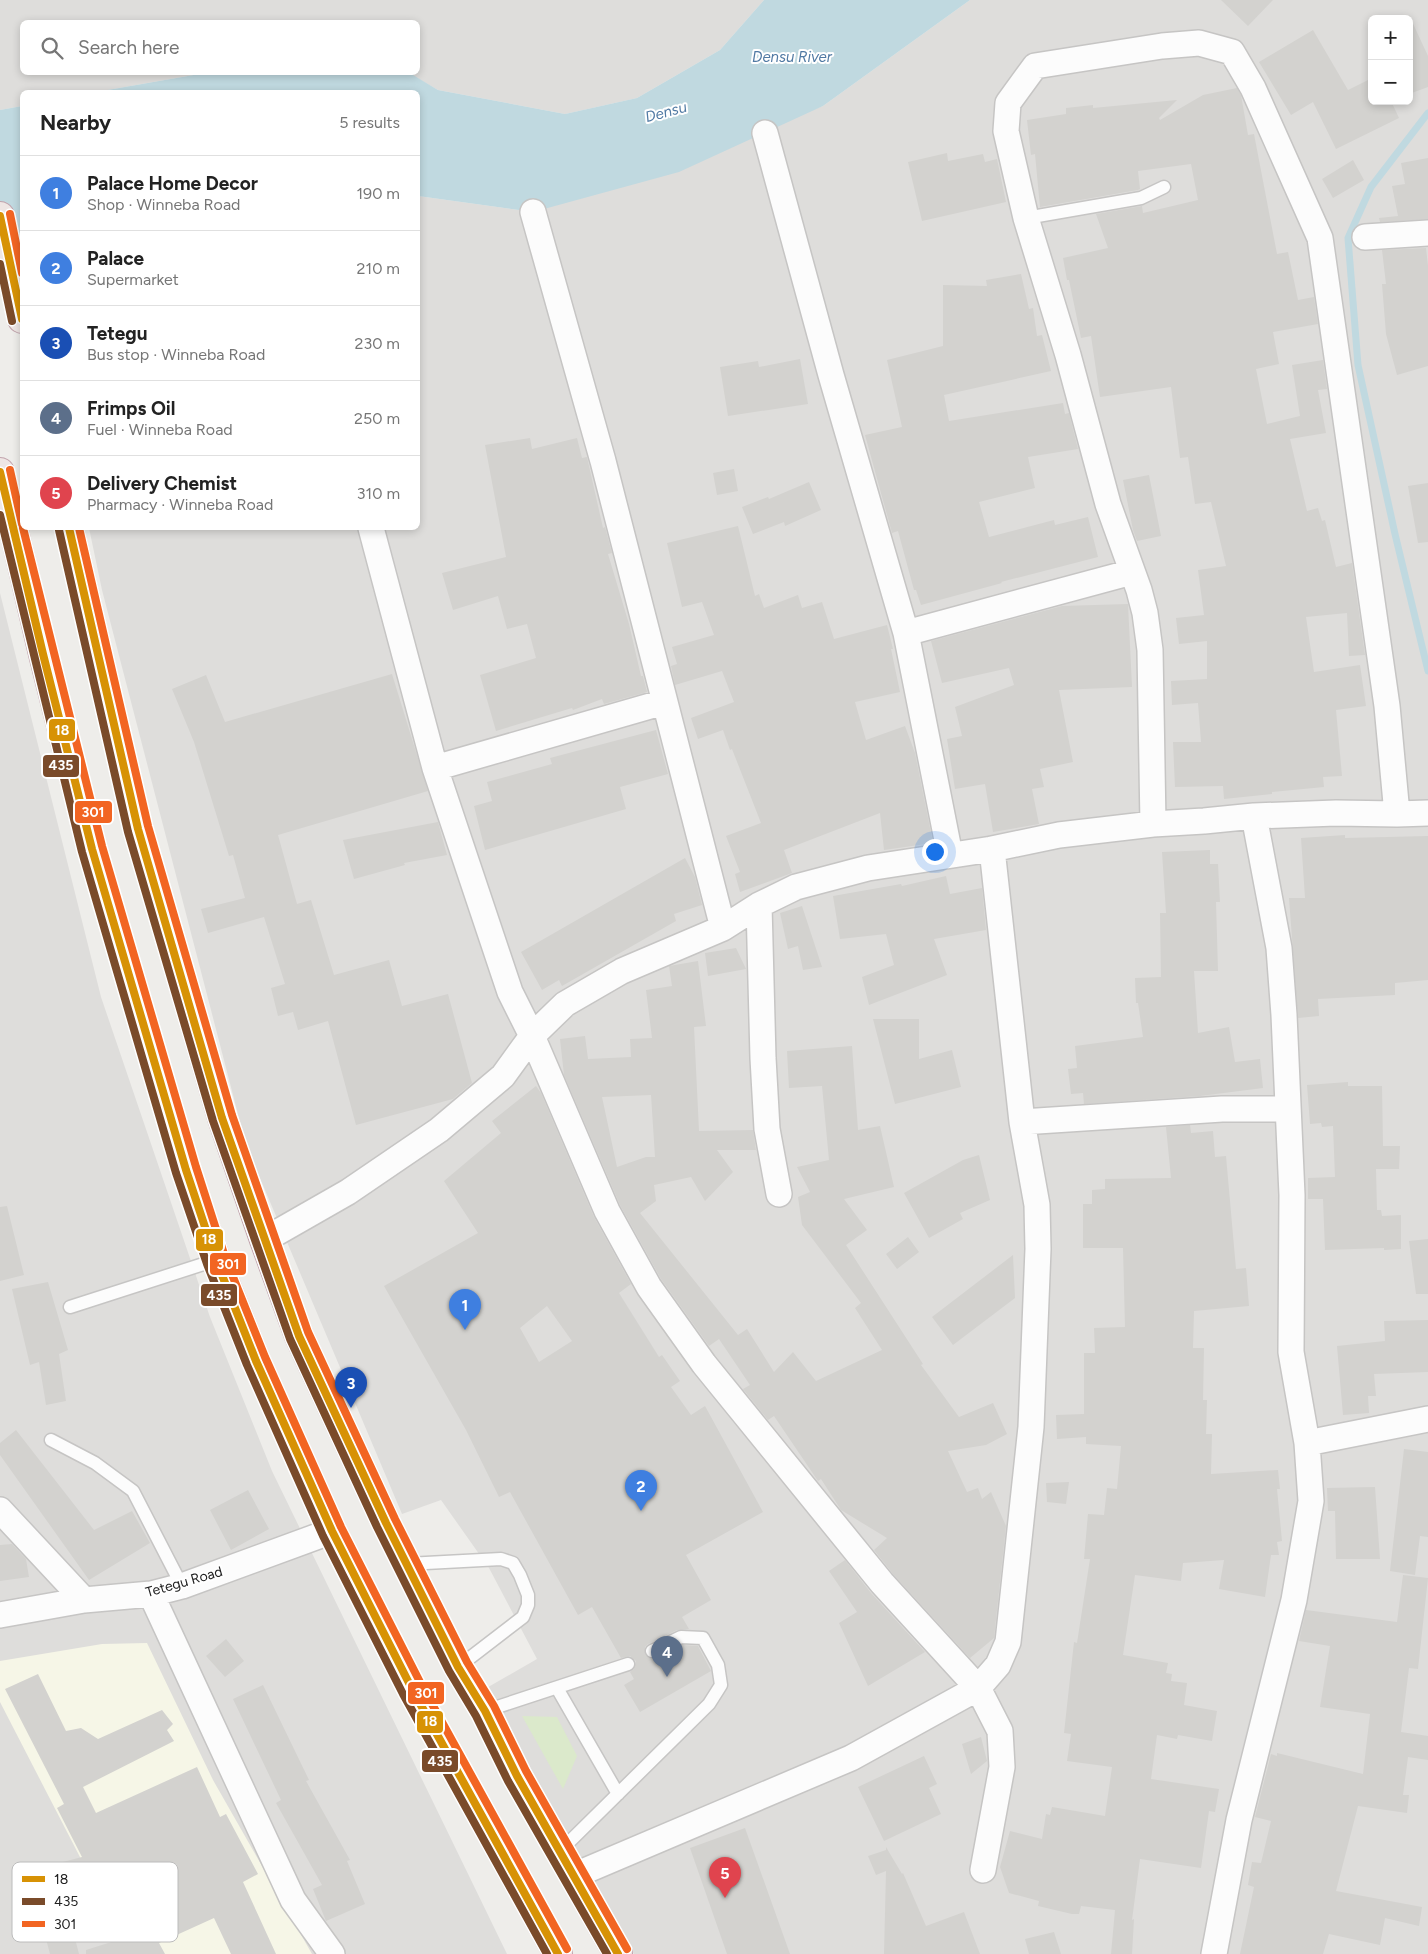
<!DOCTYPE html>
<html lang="en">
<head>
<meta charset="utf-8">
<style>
  :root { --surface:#fff; --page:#f2f2f2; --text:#222; --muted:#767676; --line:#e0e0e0; --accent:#696867 }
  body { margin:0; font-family:Figtree,sans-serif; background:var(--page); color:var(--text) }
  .controls { position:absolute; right:15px; top:15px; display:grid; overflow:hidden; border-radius:8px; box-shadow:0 2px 8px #0003 }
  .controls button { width:45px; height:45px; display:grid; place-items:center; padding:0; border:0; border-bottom:1px solid var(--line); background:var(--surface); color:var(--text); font:25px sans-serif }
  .you { position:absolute; left:934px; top:851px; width:18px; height:18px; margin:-12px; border:4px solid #fff; border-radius:50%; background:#1a73e8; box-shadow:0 0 0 8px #1a73e833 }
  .badge { display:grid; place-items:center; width:32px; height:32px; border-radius:50%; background:var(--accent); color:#fff; font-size:16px; font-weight:700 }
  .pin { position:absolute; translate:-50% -41px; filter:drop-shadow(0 1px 2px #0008) }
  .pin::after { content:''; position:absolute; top:26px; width:18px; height:15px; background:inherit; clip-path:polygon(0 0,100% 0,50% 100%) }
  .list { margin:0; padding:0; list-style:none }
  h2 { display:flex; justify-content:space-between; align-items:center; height:65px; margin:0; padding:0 20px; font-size:21px }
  h2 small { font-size:16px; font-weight:400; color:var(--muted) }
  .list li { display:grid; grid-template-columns:32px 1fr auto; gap:15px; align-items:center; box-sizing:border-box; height:75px; padding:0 20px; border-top:1px solid var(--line) }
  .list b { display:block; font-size:19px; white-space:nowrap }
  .list p { margin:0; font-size:16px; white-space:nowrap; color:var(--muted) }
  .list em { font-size:16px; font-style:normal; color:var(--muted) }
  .icon { flex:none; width:28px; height:28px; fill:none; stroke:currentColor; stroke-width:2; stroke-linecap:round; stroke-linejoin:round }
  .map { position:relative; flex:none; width:1428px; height:1954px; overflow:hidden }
  .search { position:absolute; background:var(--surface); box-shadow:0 2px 8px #0003; left:20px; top:20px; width:400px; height:55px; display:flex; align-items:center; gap:12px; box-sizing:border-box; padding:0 18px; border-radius:8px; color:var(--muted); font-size:19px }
  .panel { position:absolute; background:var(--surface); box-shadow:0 2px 8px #0003; left:20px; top:90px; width:400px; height:440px; border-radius:8px }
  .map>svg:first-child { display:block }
  .residential { fill:#dedddb; fill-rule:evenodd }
  .education { fill:#f6f6e7 }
  .grass { fill:#dbe9cb }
  .water { fill:#c0d9e0 }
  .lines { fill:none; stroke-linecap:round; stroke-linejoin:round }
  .stream { stroke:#c0d9e0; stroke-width:7 }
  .building { fill:#d3d2cf; fill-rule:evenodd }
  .service-casing { stroke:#c6c5c4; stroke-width:15 }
  .minor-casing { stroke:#c6c5c4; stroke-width:28 }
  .trunk-casing { stroke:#c1a3ac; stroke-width:30 }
  .service { stroke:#fcfcfc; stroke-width:12 }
  .minor { stroke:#fcfcfc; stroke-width:25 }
  .trunk { stroke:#eee6e4; stroke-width:28 }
  .bus-1-casing { stroke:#fff; stroke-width:11 }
  .bus-2-casing { stroke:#fff; stroke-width:11 }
  .bus-3-casing { stroke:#fff; stroke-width:11 }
  .bus-1 { stroke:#d79205; stroke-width:8 }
  .bus-2 { stroke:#7a4b2a; stroke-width:8 }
  .bus-3 { stroke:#f26522; stroke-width:8 }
  .labels { text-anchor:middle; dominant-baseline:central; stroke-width:4; stroke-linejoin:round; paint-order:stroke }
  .street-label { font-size:14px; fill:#212121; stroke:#fff }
  .water-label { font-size:15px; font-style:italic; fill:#5079a3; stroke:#fff }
  .key { fill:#fff; stroke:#bcbcbc; stroke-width:1 }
  .key-label { font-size:14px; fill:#212121 }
  .line-badge { stroke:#fff; stroke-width:2 }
  .badge-label { font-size:14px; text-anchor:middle; font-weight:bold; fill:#fff }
</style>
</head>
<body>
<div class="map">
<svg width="1428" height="1954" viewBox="0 0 1428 1954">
  <rect width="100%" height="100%" fill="#eeedea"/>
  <path class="residential" d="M0,0H764L720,50L637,98L565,114L438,90L408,73L418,72V22H22V72L205,73L96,92H22V106L0,110Z
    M970,0H1428V1954H634L582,1870L483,1690L537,1659L489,1568L441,1500L402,1514L246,1145L102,590L89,528H418V196L533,212L823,106ZM1372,19H1409V101H1372Z
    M0,593L101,997L210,1317L272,1471L507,1954H0Z"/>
  <path class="education" d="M147,1643L213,1780L312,1954H130L0,1702V1661L102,1644Z"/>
  <path class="grass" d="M522,1716L557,1717L577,1756L563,1789Z"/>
  <path class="water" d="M764,0H970L823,106L679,172L533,212L418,196V92H96L205,73L408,72L438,90L565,114L637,98L720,50Z
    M22,106V233L0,236V110Z"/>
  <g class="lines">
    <path class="stream" d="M1428,113L1371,187L1348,238L1358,365L1395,534L1428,671"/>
  </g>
  <path class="building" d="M1221,0H1273L1248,26Z
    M1409,15L1428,56V87L1409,94Z
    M1313,30L1348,90L1372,78V101H1391L1399,118L1336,149L1313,102L1291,115L1259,62Z
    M1237,88L1241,95L1248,135L1254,134L1277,254L1288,252L1298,300L1314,297L1318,324L1273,332L1279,364L1256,369L1267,424L1300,416L1292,365L1323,360L1327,389L1318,390L1326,433L1290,439L1307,511L1318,508L1322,521L1325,520L1336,567L1352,563L1365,655L1349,656L1347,613L1306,617L1314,672L1360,665L1366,706L1336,710L1342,776L1323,777L1324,787L1272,792V794L1224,799L1223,786L1175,787L1173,742H1201L1198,703L1172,705L1171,681L1207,679V641L1179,644L1176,618L1204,615L1198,570L1226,566L1211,502L1195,504L1188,457L1180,458L1171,387L1100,397L1091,336L1081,338L1069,280H1067L1063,258L1108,248L1096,214L1142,206L1143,213L1198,200L1191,164L1138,171L1140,189L1138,190L1040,207L1035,154L1031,155L1027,120L1066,114V108L1093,105V108L1177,100L1159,118L1160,120L1203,95Z
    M947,153L948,161L983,154L985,162L997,159L1006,202L922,221L908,162Z
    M1428,158V219L1380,222L1379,218L1398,216L1392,186L1405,184L1401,163Z
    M1353,160L1364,180L1333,198L1322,179Z
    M1426,248L1428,266V366L1397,375L1386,334L1382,284H1386L1382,250Z
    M1021,274L1029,309L1033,308L1037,336L1042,335L1051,371L944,395L949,421L1063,403L1065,414L1069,413L1078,449L1028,457L1035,488L979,502L989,537L1054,520L1055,525L1088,517L1098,557L1001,582L1002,583L921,605L916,590H914L898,531L892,533L865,435L902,427L887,360L943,346V285L987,286L986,280Z
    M800,359L808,404L728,416L720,367L758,361L759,367Z
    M530,438L532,449L577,438L582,458L587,457L603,528L605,527L612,553L608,554L629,624L641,676H643L647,692L604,704L602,699L573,710L572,708L496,731L480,675L536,658L527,624L507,629L498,596L453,610L442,573L506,557L485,445Z
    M734,469L738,491L717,495L713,473Z
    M1149,475L1161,536L1137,541L1133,530L1123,480Z
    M809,482L821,510L785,526L784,522L753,534L742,507L768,497L769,499Z
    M1428,483V542L1418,543L1408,486Z
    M738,526L755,596L759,594L764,608L798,595L802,608L822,602L834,639L887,625L893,649H891L900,692L855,702L866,740L905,726L915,753L933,843L884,850L880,813L784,850L792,873L740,892L735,874L740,872L726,836L761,823L732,749L730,750L723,730L698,739L691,718L734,702L722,671L675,685L671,666L677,664L672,647L714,635L702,602L682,607L667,543Z
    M1128,604L1132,687L1059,690L1073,762L1040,769L1044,787L1032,789L1039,824L993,832L985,784L955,789L947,739L962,736L955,707L1014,685L1009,668L942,683L931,641L1062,606Z
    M392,674L428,791L278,835L297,904L311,900L334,975L389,960L402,1006L448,994L472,1083L453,1099L356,1125L328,1021L298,1030L293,1012L278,1016L271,988L285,984L264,917L208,933L201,909L245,898L233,855L229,856L194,742L172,689L206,675L225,722Z
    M656,730L668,774L620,787L626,809L485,850L474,806L492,801L487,782L552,764L550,758Z
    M438,822L447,855L404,863L405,865L354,879L343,840Z
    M1345,835V838L1428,836V980L1395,983V995L1318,999L1319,1016L1298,1018L1289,898H1305L1301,838Z
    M1210,850V864H1218L1220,902H1216L1218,971H1194L1198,1033L1229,1027L1235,1062L1260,1059L1263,1088L1200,1096L1084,1104L1083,1093L1071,1094L1068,1069L1077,1068L1075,1046L1143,1037L1138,1003H1136L1135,978L1161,977L1160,913H1166L1162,852Z
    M685,858L695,877L702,905L674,914L676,921L562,986L559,980L542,990L521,952Z
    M946,876L950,894L982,888L986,930L934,939L947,975L869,1005L862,977L894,965L886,934L840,939L833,896L901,884L902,886Z
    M802,906L822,967L803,970L798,946L788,949L780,913Z
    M736,948L746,969L708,976L705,953Z
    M698,961L706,1026L694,1027L699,1131L753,1130L756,1150H717L733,1172L705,1201L691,1177L654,1185L656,1201L640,1213L738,1335L747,1329L774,1372L793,1352L816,1381L882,1350L855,1308L861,1303L802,1225L798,1197L810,1192L797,1167L829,1160L822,1086L789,1088L787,1051L852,1046L858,1130L880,1126L894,1187L844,1199L867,1230L846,1245L923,1364L921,1365L959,1417L993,1403L1007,1434L986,1445L948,1451L967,1492L978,1488L982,1499L991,1492L1006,1526L994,1638L970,1658L893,1574L874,1550L887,1538L841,1510L821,1479L818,1481L774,1416L768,1420L743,1389L750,1385L719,1339L709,1346L661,1279L620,1205L564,1075L560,1039L585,1036L588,1059L631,1057L630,1039L652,1038L646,990L672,986L669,966ZM651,1095L655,1157H646L617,1167L602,1097Z
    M873,1019H919V1059L952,1050L961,1087L895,1104Z
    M1348,1082V1086H1382L1383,1146H1400L1399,1169H1376L1377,1210H1381L1382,1216L1401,1215V1249L1384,1250V1248L1325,1250L1323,1199H1308V1178L1335,1177L1333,1126L1322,1127L1321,1123L1310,1124L1307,1085Z
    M536,1086L541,1093L594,1217L631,1284L619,1293L659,1357L662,1355L680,1381L671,1387L691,1415L705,1406L763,1512L686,1555L711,1600L682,1617L689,1629L677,1630L648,1644L645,1647V1654L652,1659L683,1645L698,1646L711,1671L640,1712L624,1685L634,1679L630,1672L634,1669L636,1661L630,1656L621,1658L592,1607L578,1615L510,1492L499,1497L466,1430L384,1286L478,1233L444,1181L501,1133L492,1121ZM547,1306L572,1341L539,1362L520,1328Z
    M1190,1125L1191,1133L1213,1131L1215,1157L1226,1156L1236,1269L1246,1268L1249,1306L1194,1311L1193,1348H1204L1203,1400H1207L1206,1434H1212L1211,1474L1278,1470L1280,1489H1277L1282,1541L1277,1542L1279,1555H1271L1265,1597L1219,1589L1224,1560L1183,1563L1181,1581L1135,1575L1123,1655L1168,1663L1166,1673L1172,1674L1171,1681L1187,1683L1184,1705L1217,1711L1212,1741L1178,1735L1177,1739L1157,1735L1151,1779L1219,1789L1215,1812L1209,1811L1201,1868L1140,1859L1132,1920L1134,1919L1132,1954H1111L1115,1910L1081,1906L1079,1914H1072L1038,1906L1039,1901L1009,1893L1000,1867L1010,1831L1042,1839L1046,1814L1050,1815L1052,1807L1105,1816L1112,1767L1067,1761L1071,1734L1064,1733L1074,1642L1077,1643L1090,1559H1084L1088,1514L1104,1515L1107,1488L1117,1489L1121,1446L1086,1444V1437L1057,1439L1056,1415L1084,1414V1353H1095L1094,1328L1125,1327L1123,1248H1083V1204H1092V1190L1105,1189V1179L1171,1178L1166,1127Z
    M979,1155L990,1200L960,1213L963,1219L929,1238L904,1193L963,1160Z
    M7,1206L24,1275L0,1281V1207Z
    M908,1237L919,1252L897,1269L886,1254Z
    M1428,1239V1294H1416L1409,1241Z
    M1013,1255L1015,1298L953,1345L932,1317Z
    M48,1282L68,1350L59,1354L66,1401L46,1405L39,1362L30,1365L12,1289Z
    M1428,1320V1372L1374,1374L1376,1396H1368L1369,1413L1343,1415L1337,1346L1385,1341L1384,1321Z
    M16,1430L94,1530L132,1511L150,1543L89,1580L0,1455V1443Z
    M1404,1449L1428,1452V1537L1420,1536L1415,1575L1390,1571Z
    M1069,1482L1066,1504L1047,1502L1046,1483Z
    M1375,1487L1380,1559H1336L1335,1511H1328L1327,1488Z
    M248,1490L269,1529L231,1550L210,1510Z
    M12,1544L26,1559L29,1577L0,1581V1545Z
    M845,1560L871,1593L925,1652L868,1686L839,1623L857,1612L829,1571Z
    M1403,1575L1428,1578L1418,1669L1409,1668L1401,1732L1428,1736V1760L1408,1757L1403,1795H1409L1407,1813L1358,1806L1336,1891L1422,1907L1419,1926L1385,1918L1380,1945L1329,1934L1323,1954H1240L1254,1887L1248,1885L1252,1862L1261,1863L1271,1821L1255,1817L1271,1754L1277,1756V1753L1363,1774L1370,1714L1320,1707L1330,1646L1299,1641L1306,1610L1397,1622Z
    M226,1639L244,1661L225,1677L206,1656Z
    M38,1674L66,1731L81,1728L98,1739L162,1710L173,1724L167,1730L174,1741L83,1787L96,1813L197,1767L220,1817L226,1814L258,1874L243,1882L276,1954H231L214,1918L159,1943L165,1954H86V1950L124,1938L91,1873L60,1881L79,1954H50L28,1871L82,1857L57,1808L64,1804L5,1689Z
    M263,1685L309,1780L306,1781L350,1860L347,1861L365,1904L326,1921L313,1889L322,1885L276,1803L281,1800L233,1699Z
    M981,1737L987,1761L971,1774L962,1744Z
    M924,1756L937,1784L929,1788L941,1814L884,1841L858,1787Z
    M745,1828L790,1954H727L690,1848Z
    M886,1847L902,1874L903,1873L926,1926L964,1912L980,1954H884L886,1871L876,1875L868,1856L886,1850Z
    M1054,1932L1061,1954H1029L1025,1939Z"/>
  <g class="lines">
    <defs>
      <path id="service" d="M1026,218L1141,198L1164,187
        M70,1307L216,1260
        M51,1440L95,1463L133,1491L182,1586
        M407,1564L501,1559L513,1563L520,1575L528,1595V1605L523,1617L458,1667
        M557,1688L618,1794
        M485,1711L628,1664
        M560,1851L709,1704L721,1685L718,1665L703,1638L681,1637L652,1651"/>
      <path id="minor" d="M765,133L831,375L906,633L950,855
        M533,212L603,461L723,928
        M1365,237L1428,233
        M371,528L435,768L510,992L532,1036L607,1211L649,1287L704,1364L882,1583L978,1688L1000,1731L1002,1767L983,1870
        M906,633L1132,572
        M435,768L664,702
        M1397,814L1428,813
        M759,905L763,1058L767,1129L779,1194
        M1022,1122L1222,1109H1288
        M264,1240L348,1192L439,1130L503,1076L532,1036L565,1004L622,971L723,928L759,905L796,887L868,868L992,849L1059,835L1153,824L1204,821L1254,816L1336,813L1397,814L1387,706L1320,238L1253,88L1232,52L1199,43L1162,46L1035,66L1008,103L1006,131L1026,218L1068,355L1108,504L1139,590L1145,613L1150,650L1153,824
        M1307,1443L1428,1419
        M0,1510L84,1600
        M151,1594L293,1900L332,1954
        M0,1615L84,1600L151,1594L182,1586L332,1531
        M573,1876L851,1758L900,1731L978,1688L998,1665L1008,1642L1031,1427L1038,1249L1037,1205L1022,1122L992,849
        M1214,1954L1239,1820L1294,1600L1311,1501L1307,1443L1291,1352L1292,1195L1284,1015L1279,948L1254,816"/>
      <path id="trunk" d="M0,216L22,319
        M0,472L43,654L92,849L186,1170L216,1260L256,1361L332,1531L412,1689L558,1954
        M69,528L138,829L222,1118L264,1240L299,1336L386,1523L458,1667L485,1711L517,1776L618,1954"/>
    </defs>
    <use href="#service" class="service-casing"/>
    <use href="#minor" class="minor-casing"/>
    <use href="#trunk" class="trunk-casing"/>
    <use href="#service" class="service"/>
    <use href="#minor" class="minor"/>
    <use href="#trunk" class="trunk"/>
    <defs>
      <path id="bus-1" d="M0,216L22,319
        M0,472L43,654L92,849L186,1170L216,1260L256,1361L332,1531L412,1689L558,1954
        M69,528L138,829L222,1118L299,1336L386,1523L458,1667L485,1711L517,1776L618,1954"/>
      <path id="bus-2" d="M0,264L12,321
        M0,515L82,852L176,1173L207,1264L247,1365L323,1536L403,1694L547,1954
        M59,530L128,832L213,1121L290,1339L377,1527L449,1671L476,1716L508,1781L607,1954"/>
      <path id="bus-3" d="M10,214L22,273
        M10,470L22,524
        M23,528L102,846L196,1167L225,1257L265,1357L341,1527L421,1684L567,1949
        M79,528L148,826L232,1115L308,1332L395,1519L467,1662L494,1706L526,1771L627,1949"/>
    </defs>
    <use href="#bus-1" class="bus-1-casing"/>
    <use href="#bus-2" class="bus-2-casing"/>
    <use href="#bus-3" class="bus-3-casing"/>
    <use href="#bus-1" class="bus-1"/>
    <use href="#bus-2" class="bus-2"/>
    <use href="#bus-3" class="bus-3"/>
  </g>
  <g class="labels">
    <g class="street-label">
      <text transform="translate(184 1582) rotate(-16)">Tetegu Road</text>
    </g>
    <g class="water-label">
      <text x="792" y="57">Densu River</text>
      <text transform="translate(666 112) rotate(-15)">Densu</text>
    </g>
  </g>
  <rect x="12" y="1862" width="166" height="80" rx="8" class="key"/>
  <rect x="22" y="1876" width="23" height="6" fill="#d79205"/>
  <rect x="22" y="1898" width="23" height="7" fill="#7a4b2a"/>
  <rect x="22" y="1921" width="23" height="6" fill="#f26522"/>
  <g class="key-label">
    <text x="54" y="1884">18</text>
    <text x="54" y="1906">435</text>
    <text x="54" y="1929">301</text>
  </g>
  <g class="line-badge">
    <rect x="48" y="718" width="28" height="24" rx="5" fill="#d79205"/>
    <rect x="42" y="754" width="38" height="24" rx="5" fill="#7a4b2a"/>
    <rect x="74" y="800" width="39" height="24" rx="5" fill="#f26522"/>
    <rect x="195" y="1228" width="29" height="24" rx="5" fill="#d79205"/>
    <rect x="209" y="1252" width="38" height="24" rx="5" fill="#f26522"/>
    <rect x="200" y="1283" width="38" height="24" rx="5" fill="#7a4b2a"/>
    <rect x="407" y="1681" width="38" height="24" rx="5" fill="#f26522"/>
    <rect x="416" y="1710" width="28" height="24" rx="5" fill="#d79205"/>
    <rect x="421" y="1749" width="38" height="24" rx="5" fill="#7a4b2a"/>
  </g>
  <g class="badge-label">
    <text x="62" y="735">18</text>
    <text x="61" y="770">435</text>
    <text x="93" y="817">301</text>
    <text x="209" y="1244">18</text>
    <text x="228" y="1269">301</text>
    <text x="219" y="1300">435</text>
    <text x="426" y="1698">301</text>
    <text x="430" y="1726">18</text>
    <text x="440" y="1766">435</text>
  </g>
</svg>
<div class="controls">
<button>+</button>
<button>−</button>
</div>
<div class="you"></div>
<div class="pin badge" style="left:465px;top:1330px;background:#3f7fe0">1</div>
<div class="pin badge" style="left:641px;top:1511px;background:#3f7fe0">2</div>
<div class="pin badge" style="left:351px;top:1408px;background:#1a4fb4">3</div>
<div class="pin badge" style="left:667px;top:1677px;background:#5c6f8a">4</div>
<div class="pin badge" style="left:725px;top:1898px;background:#e0444e">5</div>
<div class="search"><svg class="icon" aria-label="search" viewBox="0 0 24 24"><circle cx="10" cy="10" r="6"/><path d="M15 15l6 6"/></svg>Search here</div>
<section class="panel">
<h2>Nearby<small>5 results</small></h2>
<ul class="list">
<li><span class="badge" style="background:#3f7fe0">1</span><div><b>Palace Home Decor</b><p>Shop · Winneba Road</p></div><em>190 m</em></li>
<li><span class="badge" style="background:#3f7fe0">2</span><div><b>Palace</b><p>Supermarket</p></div><em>210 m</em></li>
<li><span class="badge" style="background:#1a4fb4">3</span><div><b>Tetegu</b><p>Bus stop · Winneba Road</p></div><em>230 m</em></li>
<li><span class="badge" style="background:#5c6f8a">4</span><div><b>Frimps Oil</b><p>Fuel · Winneba Road</p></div><em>250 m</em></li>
<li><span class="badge" style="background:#e0444e">5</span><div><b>Delivery Chemist</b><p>Pharmacy · Winneba Road</p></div><em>310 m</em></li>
</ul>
</section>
</div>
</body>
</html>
